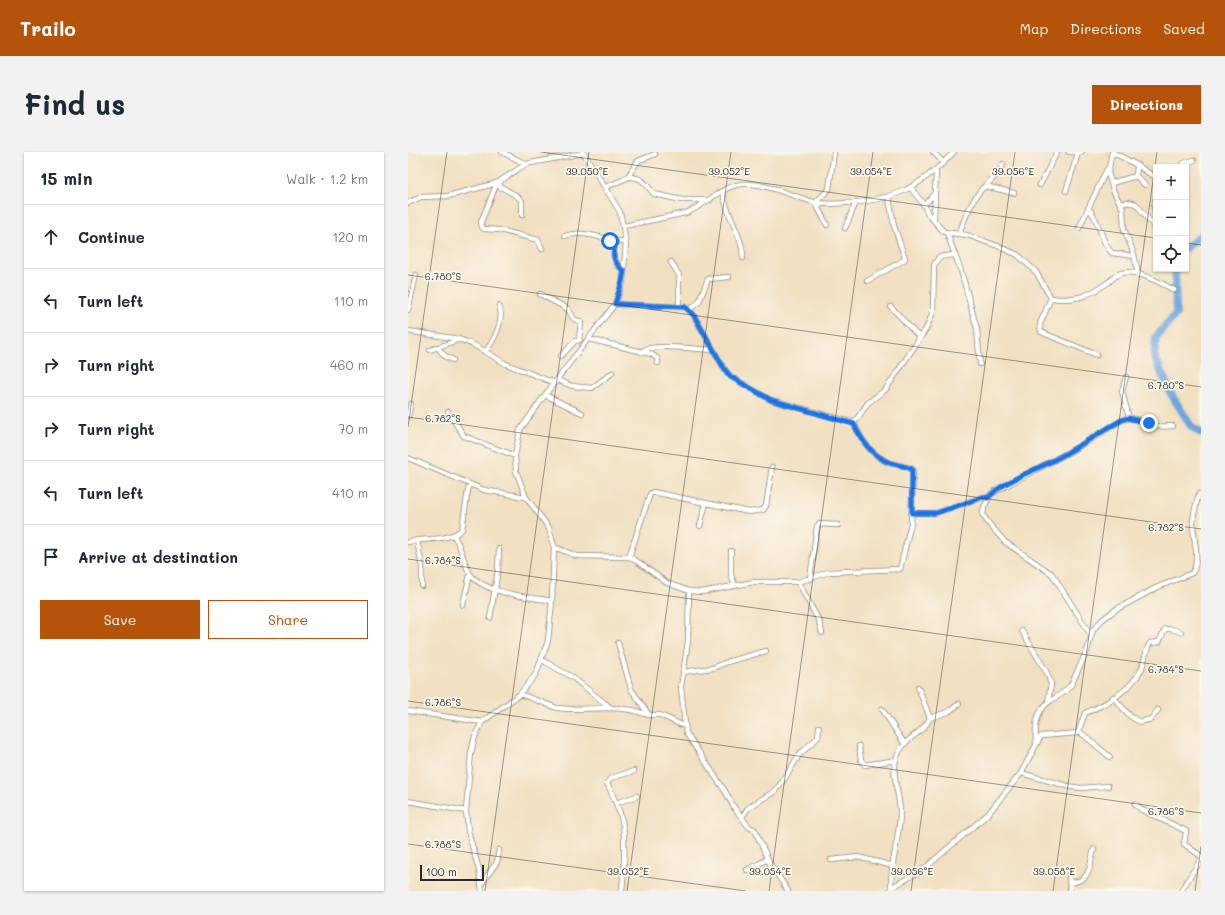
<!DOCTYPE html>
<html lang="en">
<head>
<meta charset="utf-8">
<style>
  :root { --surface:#fff; --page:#f2f2f3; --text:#1f2937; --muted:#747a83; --line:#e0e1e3; --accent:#b45309 }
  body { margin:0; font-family:Mali,sans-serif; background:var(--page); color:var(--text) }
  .controls { position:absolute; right:12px; top:12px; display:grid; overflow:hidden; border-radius:0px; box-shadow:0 1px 3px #0004 }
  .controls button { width:36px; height:36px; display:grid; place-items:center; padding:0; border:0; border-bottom:1px solid var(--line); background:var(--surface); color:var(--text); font:20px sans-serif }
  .scale { position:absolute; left:12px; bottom:10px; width:64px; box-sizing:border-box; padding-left:4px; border:2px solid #2b2b2b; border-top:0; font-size:11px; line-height:14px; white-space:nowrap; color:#2b2b2b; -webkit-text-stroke:3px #fbf7ec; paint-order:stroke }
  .stop { position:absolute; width:12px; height:12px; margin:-9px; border:3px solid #1a73e8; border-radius:50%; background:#fff }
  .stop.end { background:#1a73e8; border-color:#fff; box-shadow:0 1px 4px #0008 }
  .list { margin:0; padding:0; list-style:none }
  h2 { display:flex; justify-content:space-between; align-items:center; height:52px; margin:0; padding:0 16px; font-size:17px }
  h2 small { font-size:13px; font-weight:400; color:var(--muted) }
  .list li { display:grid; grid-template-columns:26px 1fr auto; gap:12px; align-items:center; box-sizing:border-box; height:64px; padding:0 16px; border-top:1px solid var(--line) }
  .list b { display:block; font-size:15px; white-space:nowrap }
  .list em { font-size:13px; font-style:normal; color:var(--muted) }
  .actions { display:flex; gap:8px; padding:12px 16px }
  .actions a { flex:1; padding:9px 0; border:1px solid var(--accent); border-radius:0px; text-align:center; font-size:14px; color:var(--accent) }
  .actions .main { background:var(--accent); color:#fff }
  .icon { flex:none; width:22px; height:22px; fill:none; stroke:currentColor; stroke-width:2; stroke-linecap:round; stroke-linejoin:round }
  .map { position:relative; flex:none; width:793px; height:739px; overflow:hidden; border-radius:0px }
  header { display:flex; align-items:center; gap:24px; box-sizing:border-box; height:56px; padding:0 20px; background:var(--accent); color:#fff }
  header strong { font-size:19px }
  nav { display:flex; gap:22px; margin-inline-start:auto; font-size:14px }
  .intro { display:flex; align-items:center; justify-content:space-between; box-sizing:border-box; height:96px; padding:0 24px }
  h1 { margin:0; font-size:28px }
  .button { padding:10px 18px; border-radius:0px; background:var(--accent); color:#fff; font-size:14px; font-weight:700 }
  main { display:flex; gap:24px; padding:0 24px }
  aside { flex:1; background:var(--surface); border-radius:0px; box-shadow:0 1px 3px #0004 }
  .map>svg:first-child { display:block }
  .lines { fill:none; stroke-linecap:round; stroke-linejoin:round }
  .river { stroke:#6ea6dc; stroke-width:8 }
  .minor-casing { stroke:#8e8676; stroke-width:6 }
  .minor { stroke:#fff; stroke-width:4.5 }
  .route { stroke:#1a73e8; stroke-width:5 }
  .ticks { fill:none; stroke:#2b2b2b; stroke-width:1; stroke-opacity:0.45 }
  .ticks-label { font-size:10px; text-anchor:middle; fill:#2b2b2b; stroke:#fbf7ec; stroke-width:3.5; stroke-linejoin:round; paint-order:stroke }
</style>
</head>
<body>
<header>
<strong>Trailo</strong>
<nav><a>Map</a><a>Directions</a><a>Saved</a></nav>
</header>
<div class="intro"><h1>Find us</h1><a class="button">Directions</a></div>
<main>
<aside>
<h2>15 min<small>Walk · 1.2 km</small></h2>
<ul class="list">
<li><svg class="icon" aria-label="ahead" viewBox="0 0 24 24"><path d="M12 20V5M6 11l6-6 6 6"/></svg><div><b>Continue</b></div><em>120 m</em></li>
<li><svg class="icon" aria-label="left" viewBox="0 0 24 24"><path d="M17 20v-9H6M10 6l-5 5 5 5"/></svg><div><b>Turn left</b></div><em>110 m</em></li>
<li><svg class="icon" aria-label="right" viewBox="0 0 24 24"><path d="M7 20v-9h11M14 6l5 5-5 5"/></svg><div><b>Turn right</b></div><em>460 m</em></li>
<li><svg class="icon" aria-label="right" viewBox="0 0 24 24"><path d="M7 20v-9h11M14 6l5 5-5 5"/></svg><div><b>Turn right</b></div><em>70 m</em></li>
<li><svg class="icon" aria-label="left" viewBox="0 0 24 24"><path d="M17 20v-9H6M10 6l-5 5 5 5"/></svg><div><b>Turn left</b></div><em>410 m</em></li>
<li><svg class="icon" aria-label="arrive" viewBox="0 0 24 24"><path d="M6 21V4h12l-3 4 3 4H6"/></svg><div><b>Arrive at destination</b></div></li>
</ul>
<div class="actions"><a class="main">Save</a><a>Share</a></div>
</aside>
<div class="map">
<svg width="793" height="739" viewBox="0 0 793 739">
  <rect width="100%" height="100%" fill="#fbf7ec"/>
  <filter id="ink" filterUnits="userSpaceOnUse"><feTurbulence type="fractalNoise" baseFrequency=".025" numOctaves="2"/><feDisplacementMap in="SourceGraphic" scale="8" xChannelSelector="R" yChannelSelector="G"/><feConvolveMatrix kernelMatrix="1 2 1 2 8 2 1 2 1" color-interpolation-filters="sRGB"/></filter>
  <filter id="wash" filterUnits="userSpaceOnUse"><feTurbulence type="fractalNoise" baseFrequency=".012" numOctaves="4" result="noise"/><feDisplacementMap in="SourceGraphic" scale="16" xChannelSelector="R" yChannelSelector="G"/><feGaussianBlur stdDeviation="0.9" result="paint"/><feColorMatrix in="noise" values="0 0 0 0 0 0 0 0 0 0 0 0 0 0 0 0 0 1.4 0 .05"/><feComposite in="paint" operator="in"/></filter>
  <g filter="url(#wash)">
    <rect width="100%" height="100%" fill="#f1e0c1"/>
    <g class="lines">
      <path class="river" d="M778,96L793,83
        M767,117L768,162L748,185L746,204L763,242L783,274L793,281"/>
    </g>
  </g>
  <g filter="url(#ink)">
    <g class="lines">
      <defs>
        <path id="minor" d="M94,0L118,12
          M525,0L536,11
          M661,0H674
          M704,0L700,21L705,38L715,57L716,77L726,102L730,123
          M704,0L729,13L748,26
          M729,13L728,24L737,33
          M772,15L776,11L786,8
          M221,25C236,25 238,33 246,42L274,48H302
          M92,29L91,34L109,44L114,49V63
          M89,31L73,70L74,75L76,77L92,78L130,88L134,97
          M703,31L728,24
          M632,33L649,0
          M577,34L606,41
          M198,35L219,26L230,9L247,2
          M502,35L516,53L520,62L536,80L559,83L590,94L610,103L628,120L643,146C667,149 678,145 698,132C704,128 707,123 713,121C728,117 753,131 766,138
          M315,39C317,63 335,82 335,106
          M658,39L670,1
          M748,45L746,55L748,65
          M407,50L419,73
          M408,50L421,37L426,0
          M0,51L13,45L40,44L89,31L118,12L175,1
          M713,52L720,50L728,52L748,77
          M516,53L526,42
          M680,56C693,69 692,90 704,101L726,104
          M526,69L528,19
          M216,74L278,61C297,54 313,34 334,32C358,30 387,46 410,51C419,53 429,51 438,51C488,48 511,36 546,0
          M437,76L448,50
          M671,76L699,17
          M539,81L554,122L569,177L572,212
          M552,82C554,70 565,47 573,38C581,29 591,24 595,12
          M157,84C177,77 197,89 218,90
          M208,90C203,103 206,111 216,119
          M263,110L271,123V154
          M459,129L496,108L497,106L486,74L481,46
          M132,142L160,157L166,167L173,170L171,188
          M643,146L632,172L633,180L689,203
          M207,152L277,155L285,162L317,218L323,225L363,248L446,271L460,251L478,237L518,177L525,160L526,113L531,105L546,103
          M483,155L512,186
          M0,158L8,123
          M281,158L291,150L300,127L321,125
          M0,179L51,187L66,193L98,212L147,231
          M181,187L243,202L249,206L250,211
          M30,196L37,204L45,208
          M22,198L50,188
          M77,200C86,189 97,167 91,154
          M233,200C243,190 291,198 306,198
          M153,204L167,189L172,188
          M718,225L714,239L721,266
          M149,228L164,234L184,236L204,221
          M137,243L174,261
          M40,260L56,284L107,304
          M0,264L3,252
          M0,306L76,338L118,345
          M504,361H527L575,345L580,346
          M292,374L298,351
          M45,383C52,390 55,409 61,420C72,441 122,445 144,449
          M9,388L14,415V434
          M0,390C15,386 44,389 54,377L61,332
          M146,395L169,404L221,405L230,410L259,431L281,439L294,440L346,430H390L421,420L492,417L503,371L505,320L504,317C497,314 489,313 482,311C464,304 453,288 446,271
          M323,399V423L327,434
          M221,405L242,342L245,340L341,360L355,358L358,354L364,315
          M402,427L409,374L411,372L430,373
          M390,430L411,469L414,481
          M281,439L280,489L273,535L278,581L317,639L327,657L341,675L347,678L361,710L380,739
          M55,453L62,422
          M82,466L90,418L91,397
          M614,479L639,521L643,532L640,550
          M683,483L644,422L597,390L581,372L575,363L576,355L583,342L670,295L714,268C728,263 736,272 749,274C754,275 760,274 765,274
          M210,491L223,537L241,563
          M134,508L164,525L203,556
          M275,520L305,516L319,510L358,499
          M112,542L149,556L160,557L208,556L224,558L241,563H252L276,574
          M705,545L723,565L732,570L743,567L750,558
          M474,557L496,591
          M0,559L74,570
          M522,566L540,560L551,552
          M671,579L702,605
          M628,591C627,576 627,560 641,550C649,544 656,542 663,533L679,499L685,478L694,468L707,458L748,436L784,421C793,408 785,387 785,372C785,362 788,352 791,342
          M451,594L453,608L457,613L488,608
          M613,621L659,634L673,636L700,634
          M0,649L58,659
          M208,651L229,644
          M727,652L734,658L778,679L776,692L793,704
          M334,665L340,656L367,639L377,626L391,603L410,585L411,575
          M423,708L450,705L485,714
          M339,718L360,707
          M661,718L662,739
          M661,731C684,729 681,714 686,697
          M73,732L89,710L91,698
          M483,736C482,711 492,686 492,660C492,644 483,623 488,608C495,584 514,584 522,566L510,535
          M74,739L71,718L60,679L58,659L63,601L67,584L74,570L112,542L128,522L140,489L144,449L146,395L141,376L118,345L108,319L107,304L112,278L137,243L207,152L215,130L218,90L212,60L175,0
          M214,739C216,718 218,695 215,674C213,659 205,644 199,631L203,626L226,619
          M482,739L483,736L517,716L580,662L613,621L633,584L670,581L677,561C697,553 723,538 733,518C737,509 737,499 742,491L751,490L757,477H763L773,480
          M773,739L793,707"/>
      </defs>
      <use href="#minor" class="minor-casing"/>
      <use href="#minor" class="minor"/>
    </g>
  </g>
  <g class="lines" filter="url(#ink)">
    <path class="route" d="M202,89L208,90C203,103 206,111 216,119L214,130L207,152L277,155L285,162L317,218L323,225L363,248L446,272C453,288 465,304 482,311C489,313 497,314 504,317V361H528L575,345L580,346C593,330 630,317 648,307C671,295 692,280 714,268L720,266L741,271"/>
  </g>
  <path class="ticks" d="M133,0L748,86M778,91L793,93M0,123L793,235M0,265L793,377M0,275L39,0M0,407L793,519M0,549L793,661M0,692L338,739M77,739L181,0M219,739L323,0M361,739L465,0M503,739L607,0M645,739L749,0M787,739L793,694"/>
  <g class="ticks-label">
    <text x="179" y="23">39.050°E</text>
    <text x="321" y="23">39.052°E</text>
    <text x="463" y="23">39.054°E</text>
    <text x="605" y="23">39.056°E</text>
    <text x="35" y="128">6.780°S</text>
    <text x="758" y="237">6.780°S</text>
    <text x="35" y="270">6.782°S</text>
    <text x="758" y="379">6.782°S</text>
    <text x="35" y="412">6.784°S</text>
    <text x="758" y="521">6.784°S</text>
    <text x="35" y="554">6.786°S</text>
    <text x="758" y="663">6.786°S</text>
    <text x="35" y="696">6.788°S</text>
    <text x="220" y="723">39.052°E</text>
    <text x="362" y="723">39.054°E</text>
    <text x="504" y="723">39.056°E</text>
    <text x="646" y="723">39.058°E</text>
  </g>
</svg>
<div class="controls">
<button>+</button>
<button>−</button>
<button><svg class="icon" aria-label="locate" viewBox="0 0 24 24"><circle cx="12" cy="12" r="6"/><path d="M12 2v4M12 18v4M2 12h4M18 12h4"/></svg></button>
</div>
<div class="scale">100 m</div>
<div class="stop" style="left:202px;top:89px"></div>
<div class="stop end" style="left:741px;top:271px"></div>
</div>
</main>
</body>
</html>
